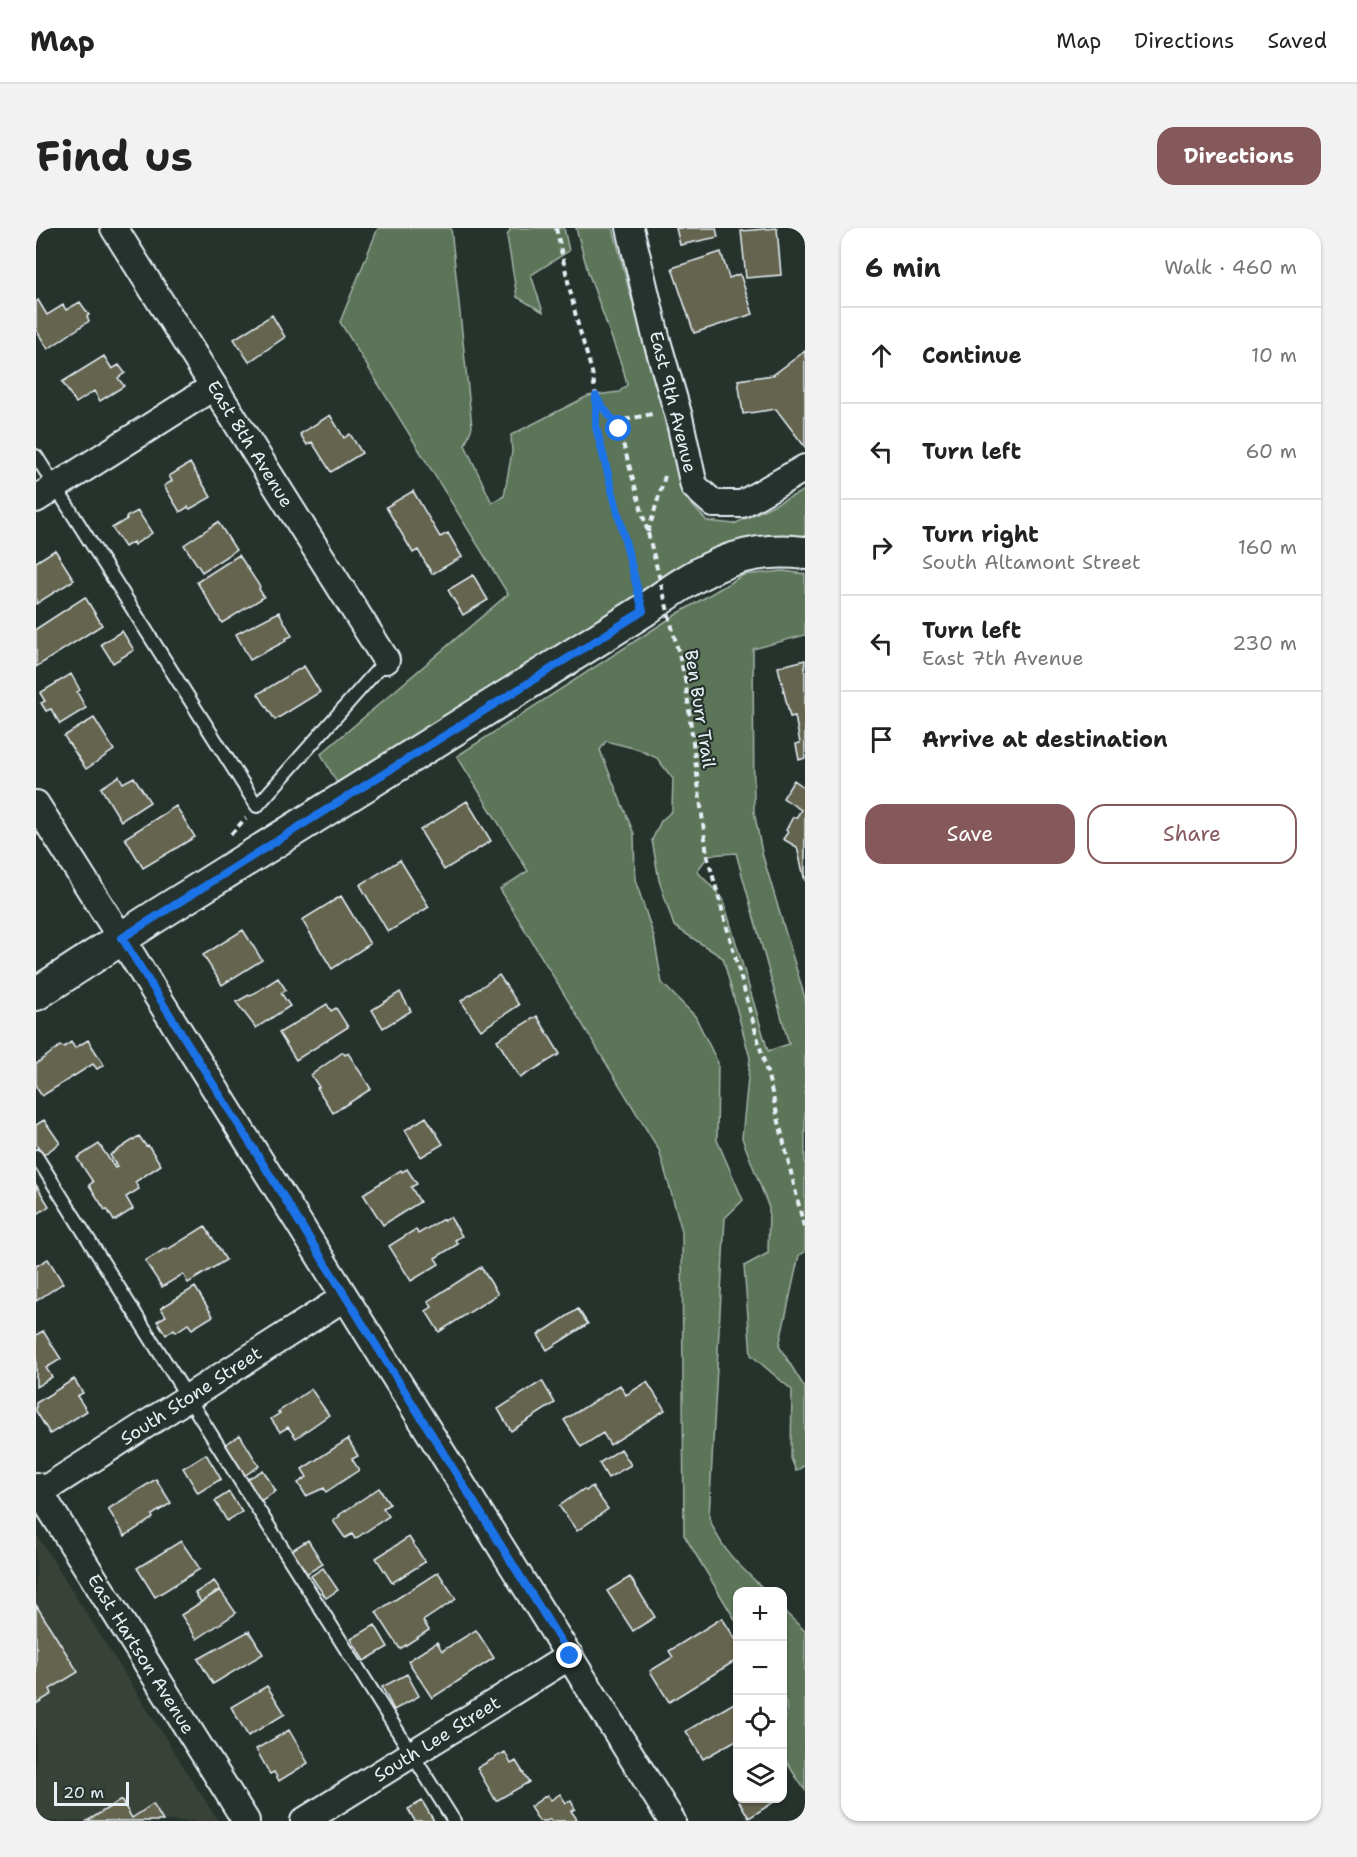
<!DOCTYPE html>
<html lang="en">
<head>
<meta charset="utf-8">
<style>
  :root { --surface:#fff; --page:#f2f2f2; --text:#222; --muted:#767676; --line:#e0e0e0; --accent:#85585c }
  body { margin:0; font-family:"Shantell Sans",sans-serif; background:var(--page); color:var(--text) }
  .controls { position:absolute; right:18px; bottom:18px; display:grid; overflow:hidden; border-radius:12px; box-shadow:0 2px 4px #0004 }
  .controls button { width:54px; height:54px; display:grid; place-items:center; padding:0; border:0; border-bottom:2px solid var(--line); background:var(--surface); color:var(--text); font:30px sans-serif }
  .scale { position:absolute; left:18px; bottom:15px; width:75px; box-sizing:border-box; padding-left:6px; border:3px solid #e8f1f8; border-top:0; font-size:16px; line-height:21px; white-space:nowrap; color:#e8f1f8; -webkit-text-stroke:4px #26332d; paint-order:stroke }
  .stop { position:absolute; width:18px; height:18px; margin:-14px; border:4px solid #1a73e8; border-radius:50%; background:#fff }
  .stop.end { background:#1a73e8; border-color:#fff; box-shadow:0 2px 6px #0008 }
  .list { margin:0; padding:0; list-style:none }
  h2 { display:flex; justify-content:space-between; align-items:center; height:78px; margin:0; padding:0 24px; font-size:26px }
  h2 small { font-size:20px; font-weight:400; color:var(--muted) }
  .list li { display:grid; grid-template-columns:39px 1fr auto; gap:18px; align-items:center; box-sizing:border-box; height:96px; padding:0 24px; border-top:2px solid var(--line) }
  .list b { display:block; font-size:22px; white-space:nowrap }
  .list p { margin:0; font-size:20px; white-space:nowrap; color:var(--muted) }
  .list em { font-size:20px; font-style:normal; color:var(--muted) }
  .actions { display:flex; gap:12px; padding:18px 24px }
  .actions a { flex:1; padding:14px 0; border:2px solid var(--accent); border-radius:18px; text-align:center; font-size:21px; color:var(--accent) }
  .actions .main { background:var(--accent); color:#fff }
  .icon { flex:none; width:33px; height:33px; fill:none; stroke:currentColor; stroke-width:2; stroke-linecap:round; stroke-linejoin:round }
  .map { position:relative; flex:none; width:769px; height:1593px; overflow:hidden; border-radius:18px }
  header { display:flex; align-items:center; gap:36px; box-sizing:border-box; height:84px; padding:0 30px; background:var(--surface); border-bottom:2px solid var(--line) }
  header strong { font-size:28px }
  nav { display:flex; gap:33px; margin-inline-start:auto; font-size:21px }
  .intro { display:flex; align-items:center; justify-content:space-between; box-sizing:border-box; height:144px; padding:0 36px }
  h1 { margin:0; font-size:42px }
  .button { padding:15px 27px; border-radius:18px; background:var(--accent); color:#fff; font-size:21px; font-weight:700 }
  main { display:flex; gap:36px; padding:0 36px }
  aside { flex:1; background:var(--surface); border-radius:18px; box-shadow:0 2px 4px #0004 }
  .map>svg:first-child { display:block }
  .built { fill:#394238 }
  .green { fill:#5c7459; stroke:#a2b2a8; stroke-width:1.5; fill-rule:evenodd }
  .building { fill:#656550; stroke:#e8f1f8; stroke-width:1.5 }
  .lines { fill:none; stroke-linecap:round; stroke-linejoin:round }
  .service-casing { stroke:#e8f1f8; stroke-width:16 }
  .minor-casing { stroke:#e8f1f8; stroke-width:30 }
  .tertiary-casing { stroke:#e8f1f8; stroke-width:36 }
  .path { stroke:#e8f1f8; stroke-width:4; stroke-dasharray:6 4.5; stroke-linecap:butt }
  .service { stroke:#26332d; stroke-width:12 }
  .minor { stroke:#26332d; stroke-width:26 }
  .tertiary { stroke:#26332d; stroke-width:32 }
  .path-bridge { stroke:#e8f1f8; stroke-width:4; stroke-dasharray:6 4.5; stroke-linecap:butt }
  .route { stroke:#1a73e8; stroke-width:8 }
  .labels { text-anchor:middle; dominant-baseline:central; stroke-width:4.5; stroke-linejoin:round; paint-order:stroke }
  .street-label { font-size:18px; fill:#e8f1f8; stroke:#26332d }
</style>
</head>
<body>
<header>
<strong>Map</strong>
<nav><a>Map</a><a>Directions</a><a>Saved</a></nav>
</header>
<div class="intro"><h1>Find us</h1><a class="button">Directions</a></div>
<main>
<div class="map">
<svg width="769" height="1593" viewBox="0 0 769 1593">
  <rect width="100%" height="100%" fill="#26332d"/>
  <filter id="ink" filterUnits="userSpaceOnUse"><feTurbulence type="fractalNoise" baseFrequency=".0167" numOctaves="2"/><feDisplacementMap in="SourceGraphic" scale="12" xChannelSelector="R" yChannelSelector="G"/><feConvolveMatrix kernelMatrix="1 2 1 2 8 2 1 2 1" color-interpolation-filters="sRGB"/></filter>
  <g filter="url(#ink)">
    <path class="built" d="M0,1306L182,1593H0Z"/>
    <path class="green" d="M342,0H415L436,199L429,217L456,275L468,268L476,224L475,207L552,168L583,164L591,157L588,144L552,44L540,0H577L593,62L613,127L642,248L654,275L671,293L698,296L769,262V313L595,378L301,555L285,526L472,366L304,94Z
      M475,0H528L533,23L495,47L507,84L481,69L471,8Z
      M747,343L769,346V407L717,421L718,583L726,625L769,770V1024L763,1027L743,1118L769,1160V1237L760,1243L755,1230L756,1162L715,1127L708,1038L732,1025L733,980L706,910L714,830L687,730L638,698L623,652L616,612L625,593L636,583L637,551L621,530L601,521L570,513L564,522L598,606L599,651L618,709L626,755L659,788L682,835L681,912L707,972L689,990L673,1289C685,1323 705,1339 730,1363L702,1364L701,1395L648,1307L646,1003L623,922L464,661L492,643L421,528L641,386L707,347ZM700,625L753,816L732,823L687,671L661,643L673,627Z
      M746,1381L769,1403V1562C763,1553 749,1534 747,1525C741,1506 757,1485 747,1469Z"/>
    <path class="building" d="M640,0H680L682,9L644,17Z
      M741,0L745,47L710,50L705,3Z
      M685,24L693,50L704,46L717,86L658,105L636,40Z
      M2,72L11,87L27,77L30,82L44,74L53,87L51,88L53,93L12,121L0,102V74Z
      M236,87L249,109L213,134L198,111Z
      M769,123V219L740,181L707,186L702,152L737,147Z
      M68,128L76,141L83,137L89,145L82,150L88,158L64,173L58,163L40,175L26,154Z
      M294,187L308,210L314,206L326,225L295,244L276,214L271,217L264,206Z
      M154,235L175,269L154,281L152,279L144,284L128,258L136,253L133,248Z
      M377,263L404,309L412,305L426,329L396,346L382,322L377,325L350,279Z
      M102,283L116,305L98,317L97,314L89,319L76,300L91,291L90,289Z
      M182,294L200,322L166,344L148,317Z
      M19,322L38,352L0,376V334Z
      M203,327L224,359L223,361L228,369L186,395L161,354Z
      M437,347L452,372L427,387L412,362Z
      M49,369L66,397L0,439V401Z
      M243,384L256,408L249,411L250,413L214,432L200,406Z
      M86,403L98,422L77,435L65,416Z
      M769,432V530L763,532L760,516L764,515L759,488L754,489L742,439Z
      M268,438L284,464L239,492L222,466Z
      M35,446L44,462L41,464L50,480L24,496L15,481L10,483L5,475L9,473L4,465Z
      M58,490L78,522L50,541L28,508Z
      M83,548L87,555L98,549L114,574L85,593L65,560Z
      M758,552L769,560V653L761,619L747,611L752,604L750,602L757,589L760,590L765,582L747,570Z
      M431,573L455,613L408,642L384,602Z
      M140,578L159,609L107,640L89,610Z
      M364,632L393,679L352,704L324,657Z
      M305,668L334,716L296,741L266,692Z
      M207,702L226,732L186,757L167,727Z
      M463,747L483,777L445,802L425,773Z
      M242,750L250,762L245,765L254,778L220,800L200,774L213,767L214,768Z
      M364,764L375,783L347,800L336,782Z
      M291,776L295,783L300,780L312,799L260,832L243,805Z
      M501,788L524,826L484,850L461,812Z
      M52,812L68,837L61,841L57,836L6,868L0,859V836L24,818L28,819L35,814L39,820Z
      M307,824L309,827L312,825L335,861L297,885L281,860L283,859L275,847Z
      M390,889L407,916L385,929L369,902Z
      M8,892L24,915L7,927L0,917V897Z
      M103,908L110,918L112,917L125,937L99,954L103,961L90,969L97,981L78,993L71,981L69,982L53,957L57,954L41,930L63,916L79,940L81,939L74,927Z
      M371,941L381,956L375,959L384,974L347,997L327,966L365,942L366,944Z
      M0,957L13,978L0,987Z
      M414,989L426,1008L419,1012L422,1016L399,1030L403,1036L375,1053L353,1018L380,1001L382,1006L407,991L408,993Z
      M169,998L190,1032L152,1055L147,1046L126,1059L109,1033L130,1020L131,1022Z
      M12,1031L27,1055L0,1073V1038Z
      M445,1039L462,1066L403,1104L390,1083L396,1079L392,1073Z
      M159,1059L177,1088L156,1101L152,1096L140,1104L138,1101L130,1107L121,1093L130,1088L125,1080Z
      M542,1081L552,1096L511,1122L502,1107Z
      M7,1103L25,1131L10,1140L16,1149L0,1159V1107Z
      M38,1151L47,1165L41,1168L51,1183L14,1206L0,1183V1175Z
      M506,1153L519,1175L475,1203L462,1181Z
      M611,1154L629,1182L574,1217L567,1205L545,1219L528,1192L584,1157L590,1167Z
      M275,1161L293,1187L260,1210L252,1199L244,1204L235,1191L244,1185L242,1184Z
      M204,1207L223,1238L208,1248L188,1217Z
      M312,1211L322,1228L316,1231L323,1242L290,1264L288,1260L270,1268L262,1255L271,1249L266,1241Z
      M585,1221L595,1237L572,1250L563,1235Z
      M170,1226L185,1251L162,1265L147,1240Z
      M227,1242L240,1263L223,1274L210,1252Z
      M120,1251L135,1275L116,1287L117,1290L89,1308L72,1281Z
      M556,1258L572,1281L541,1303L523,1278L548,1261L550,1263Z
      M343,1260L354,1276L347,1280L353,1288L319,1311L316,1306L309,1310L297,1293L304,1288L303,1287Z
      M193,1264L206,1284L191,1293L179,1273Z
      M373,1309L389,1334L356,1355L340,1330Z
      M272,1312L287,1336L270,1346L256,1322Z
      M145,1313L164,1341L119,1369L101,1340Z
      M287,1340L302,1362L290,1370L275,1348Z
      M402,1344L420,1371L387,1393L393,1402L364,1421L340,1384Z
      M594,1349L619,1389L597,1403L571,1363Z
      M178,1353L184,1361L165,1374L159,1365Z
      M184,1362L200,1385L161,1411L145,1387Z
      M0,1377L42,1444L14,1461L16,1466L0,1476Z
      M686,1390L702,1415V1431L633,1474L614,1443L637,1429L633,1423Z
      M339,1397L352,1419L328,1433L315,1411Z
      M440,1402L458,1430L396,1470L372,1433L401,1414L406,1423Z
      M213,1403L227,1426L177,1456L162,1431Z
      M371,1446L383,1468L358,1482L346,1459Z
      M231,1458L249,1486L212,1508L195,1479Z
      M698,1475L702,1480V1511L667,1531L650,1503Z
      M253,1502L272,1535L243,1553L238,1544L234,1546L220,1521Z
      M469,1524L475,1536L480,1533L493,1554L460,1573L441,1540Z
      M702,1563V1570H741V1572L713,1590L698,1565Z
      M524,1566L530,1575L535,1573L539,1581L535,1583L541,1591L538,1593H515L514,1591L511,1593H503L494,1579L511,1567L515,1572Z
      M85,1572L96,1590L117,1576L127,1593H51Z
      M386,1573L398,1593H379L372,1581Z"/>
    <g class="lines">
      <defs>
        <path id="service" d="M0,228L221,578L350,432
          M0,928L418,1593"/>
        <path id="minor" d="M78,0L350,432
          M594,0L621,113L643,189L658,258L678,276H706L769,240
          M0,271L177,159
          M0,576L85,710L636,1593
          M0,1258L210,1593
          M0,1267L309,1069
          M268,1593L534,1428"/>
        <path id="tertiary" d="M0,766L120,688L607,383C659,346 701,316 769,325"/>
      </defs>
      <use href="#service" class="service-casing"/>
      <use href="#minor" class="minor-casing"/>
      <use href="#tertiary" class="tertiary-casing"/>
      <path class="path" d="M520,0L541,93L556,144L560,168V199L600,355
        M561,172C566,183 577,190 583,201L612,305
        M579,194L616,186
        M612,304L629,248
        M649,450L671,627L732,848L769,1003
        M195,606L210,590"/>
      <use href="#service" class="service"/>
      <use href="#minor" class="minor"/>
      <use href="#tertiary" class="tertiary"/>
      <path class="path-bridge" d="M612,305L649,450"/>
    </g>
  </g>
  <g class="lines" filter="url(#ink)">
    <path class="route" d="M534,1428L86,710L607,383L560,199V168C565,181 577,189 583,201"/>
  </g>
  <g class="labels">
    <g class="street-label">
      <text transform="translate(637 174) rotate(76)">East 9th Avenue</text>
      <text transform="translate(214 216) rotate(58)">East 8th Avenue</text>
      <text transform="translate(664 481) rotate(81)">Ben Burr Trail</text>
      <text transform="translate(155 1168) rotate(-33)">South Stone Street</text>
      <text transform="translate(105 1426) rotate(58)">East Hartson Avenue</text>
      <text transform="translate(401 1511) rotate(-32)">South Lee Street</text>
    </g>
  </g>
</svg>
<div class="controls">
<button>+</button>
<button>−</button>
<button><svg class="icon" aria-label="locate" viewBox="0 0 24 24"><circle cx="12" cy="12" r="6"/><path d="M12 2v4M12 18v4M2 12h4M18 12h4"/></svg></button>
<button><svg class="icon" aria-label="layers" viewBox="0 0 24 24"><path d="M12 4l9 5-9 5-9-5zM3 14l9 5 9-5"/></svg></button>
</div>
<div class="scale">20 m</div>
<div class="stop" style="left:583px;top:201px"></div>
<div class="stop end" style="left:534px;top:1428px"></div>
</div>
<aside>
<h2>6 min<small>Walk · 460 m</small></h2>
<ul class="list">
<li><svg class="icon" aria-label="ahead" viewBox="0 0 24 24"><path d="M12 20V5M6 11l6-6 6 6"/></svg><div><b>Continue</b></div><em>10 m</em></li>
<li><svg class="icon" aria-label="left" viewBox="0 0 24 24"><path d="M17 20v-9H6M10 6l-5 5 5 5"/></svg><div><b>Turn left</b></div><em>60 m</em></li>
<li><svg class="icon" aria-label="right" viewBox="0 0 24 24"><path d="M7 20v-9h11M14 6l5 5-5 5"/></svg><div><b>Turn right</b><p>South Altamont Street</p></div><em>160 m</em></li>
<li><svg class="icon" aria-label="left" viewBox="0 0 24 24"><path d="M17 20v-9H6M10 6l-5 5 5 5"/></svg><div><b>Turn left</b><p>East 7th Avenue</p></div><em>230 m</em></li>
<li><svg class="icon" aria-label="arrive" viewBox="0 0 24 24"><path d="M6 21V4h12l-3 4 3 4H6"/></svg><div><b>Arrive at destination</b></div></li>
</ul>
<div class="actions"><a class="main">Save</a><a>Share</a></div>
</aside>
</main>
</body>
</html>
